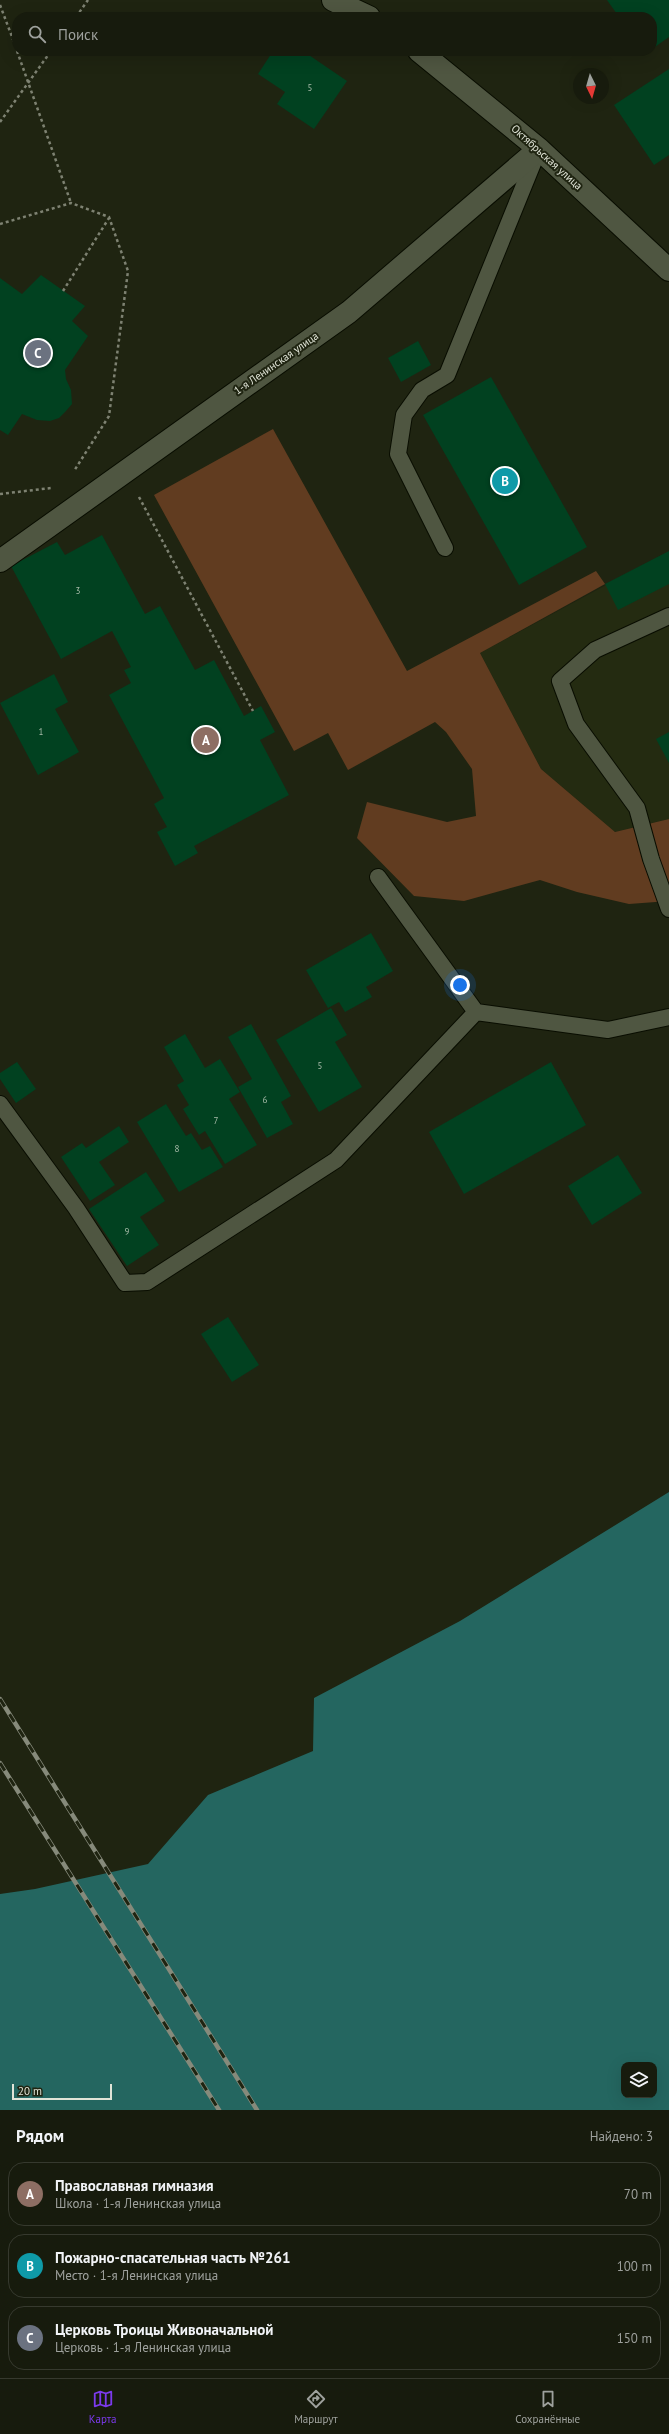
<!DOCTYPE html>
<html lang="ru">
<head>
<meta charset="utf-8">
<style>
  :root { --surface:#171b0d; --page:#24281b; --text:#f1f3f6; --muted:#9ea19d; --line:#36392e; --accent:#7c3aed }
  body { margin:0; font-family:"PT Sans",sans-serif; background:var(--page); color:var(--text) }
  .controls { position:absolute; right:12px; bottom:12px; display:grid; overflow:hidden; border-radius:8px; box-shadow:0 4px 16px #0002 }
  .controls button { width:36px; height:36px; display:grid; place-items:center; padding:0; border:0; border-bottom:1px solid var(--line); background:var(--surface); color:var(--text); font:20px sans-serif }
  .compass { position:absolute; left:573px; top:68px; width:36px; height:36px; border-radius:50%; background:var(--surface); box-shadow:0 4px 16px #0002; rotate:175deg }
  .scale { position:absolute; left:12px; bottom:10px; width:100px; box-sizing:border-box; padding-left:4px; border:2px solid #e0e4d7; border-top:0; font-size:11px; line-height:14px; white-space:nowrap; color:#e0e4d7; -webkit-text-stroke:3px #1f2411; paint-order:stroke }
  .you { position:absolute; left:460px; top:985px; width:14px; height:14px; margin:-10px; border:3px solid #fff; border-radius:50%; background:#1a73e8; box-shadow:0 0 0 6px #1a73e833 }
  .badge { display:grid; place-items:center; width:26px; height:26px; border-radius:50%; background:var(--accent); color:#fff; font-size:13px; font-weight:700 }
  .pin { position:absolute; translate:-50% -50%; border:2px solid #fff; box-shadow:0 1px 4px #0006 }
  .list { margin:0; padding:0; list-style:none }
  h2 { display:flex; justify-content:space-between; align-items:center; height:52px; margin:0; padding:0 16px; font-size:17px }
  h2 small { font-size:13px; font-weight:400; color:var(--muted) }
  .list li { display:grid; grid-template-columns:26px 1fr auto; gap:12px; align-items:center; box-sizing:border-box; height:64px; margin:0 8px 8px; padding:0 8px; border:1px solid var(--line); border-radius:16px }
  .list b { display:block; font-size:15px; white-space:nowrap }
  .list p { margin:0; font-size:13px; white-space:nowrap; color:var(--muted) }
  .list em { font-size:13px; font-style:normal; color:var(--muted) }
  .icon { flex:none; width:22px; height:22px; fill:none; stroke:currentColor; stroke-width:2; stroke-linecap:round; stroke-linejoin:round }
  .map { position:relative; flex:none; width:669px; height:2110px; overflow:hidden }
  .search { position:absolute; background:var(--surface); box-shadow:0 4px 16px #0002; left:12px; right:12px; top:12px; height:44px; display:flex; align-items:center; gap:10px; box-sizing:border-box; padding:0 14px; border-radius:16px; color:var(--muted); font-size:15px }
  .sheet { height:268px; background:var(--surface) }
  nav { display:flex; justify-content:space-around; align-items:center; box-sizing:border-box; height:56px; border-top:1px solid var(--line); background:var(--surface); font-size:11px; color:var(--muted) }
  nav a { display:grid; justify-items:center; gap:2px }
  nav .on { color:var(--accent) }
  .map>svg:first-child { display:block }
  .built { fill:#242b11 }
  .green { fill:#613c20 }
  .water { fill:#246660; fill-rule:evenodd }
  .building { fill:#014120 }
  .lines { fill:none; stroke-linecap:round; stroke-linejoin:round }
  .lane-casing { stroke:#090d00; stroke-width:18 }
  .street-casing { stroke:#090d00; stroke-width:24 }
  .path { stroke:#7e8272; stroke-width:2.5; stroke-dasharray:3 3; stroke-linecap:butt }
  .lane { stroke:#4f5641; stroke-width:16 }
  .street { stroke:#4f5641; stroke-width:22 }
  .rail-casing { stroke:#868a7b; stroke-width:4.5 }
  .rail { stroke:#1f2411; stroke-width:3; stroke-dasharray:9; stroke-linecap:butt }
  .labels { text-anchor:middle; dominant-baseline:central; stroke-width:4; stroke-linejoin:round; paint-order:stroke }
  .number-label { font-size:9px; fill:#a8bba9 }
  .street-label { font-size:11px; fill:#e0e4d7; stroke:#1f2411 }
</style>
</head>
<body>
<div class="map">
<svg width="669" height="2110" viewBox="0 0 669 2110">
  <rect width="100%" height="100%" fill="#1f2411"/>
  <path class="built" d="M669,551V819L615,832L541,769L480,653Z"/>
  <path class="green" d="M273,429L407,671L596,571L605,584L480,653L541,769L615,832L669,819V901L629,904L577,892L540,880L464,901L414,896L357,838L367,802L447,822L476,816L472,769L446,732L435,722L348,770L328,733L294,751L154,495Z"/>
  <path class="water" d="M669,1492V2110H0V1894L35,1889L148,1864L208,1795L313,1751L314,1698L460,1621ZM624,2065H654V2095H624Z"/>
  <path class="building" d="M607,0H669V37L652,49V17H619Z
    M273,51H303L347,81L314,129L277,104L285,92L258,74Z
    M669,69V155L654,165L614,105Z
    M41,275L85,306L72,321L88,336L65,370L66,379L71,390L72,404L66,411L59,418L50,421L37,420L22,414L8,435L0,430V278L22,294Z
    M418,341L431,365L401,382L388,358Z
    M491,377L587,547L519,585L423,415Z
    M102,535L145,614L160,606L195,670L214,660L244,716L261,706L275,732L260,740L289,795L194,846L198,853L175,866L157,832L167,827L154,804L164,798L109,695L131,683L124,670L131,667L112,631L61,659L11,566L57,542L65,555Z
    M669,551V584L618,610L605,584Z
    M54,674L68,702L55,709L79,752L38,775L0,703Z
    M669,732V763L656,739Z
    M371,933L393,971L366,987L372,997L345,1012L339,1002L328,1008L306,970Z
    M331,1008L347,1035L335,1042L362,1087L319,1112L276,1040Z
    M251,1024L291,1096L281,1102L293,1124L267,1138L238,1087L252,1079L228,1037Z
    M185,1034L205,1068L220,1059L240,1092L229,1099L257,1145L225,1164L205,1131L199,1135L183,1109L189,1105L177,1085L184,1081L164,1047Z
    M17,1062L36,1089L16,1103L0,1079V1073Z
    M551,1062L586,1125L464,1194L429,1132Z
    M166,1104L186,1136L191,1133L202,1150L210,1146L223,1167L179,1192L137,1122Z
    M119,1126L129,1142L99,1162L115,1185L90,1201L61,1157L82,1143L86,1148Z
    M618,1155L642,1193L592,1225L568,1186Z
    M146,1172L165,1201L140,1217L159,1245L127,1266L89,1209Z
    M228,1317L259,1365L232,1382L201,1334Z"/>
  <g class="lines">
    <defs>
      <path id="lane" d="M445,548L398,454L404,415L422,390L447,375L538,151
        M669,616L595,650L560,681L576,724L637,808L651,859L669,909
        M378,877L476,1012L608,1030L669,1017
        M0,1104L76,1208L125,1283L147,1282L336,1160L476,1012"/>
      <path id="street" d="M333,0L369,17
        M419,51L539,149L669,270
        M0,561L349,312L539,149"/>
    </defs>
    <use href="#lane" class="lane-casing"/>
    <use href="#street" class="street-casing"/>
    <path class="path" d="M0,5L17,50
      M76,17L88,0
      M17,51L71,203
      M0,122L51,51
      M0,224L71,203L109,217L128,271L109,416L74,471
      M63,291L109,218
      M0,494L51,488
      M139,497L253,711"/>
    <use href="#lane" class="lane"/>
    <use href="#street" class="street"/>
    <defs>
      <path id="rail" d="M0,1699L257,2110
        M0,1763L219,2110"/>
    </defs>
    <use href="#rail" class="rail-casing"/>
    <use href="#rail" class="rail"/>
  </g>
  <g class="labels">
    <g class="number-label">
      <text x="310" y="87">5</text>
      <text x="78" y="590">3</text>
      <text x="41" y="731">1</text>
      <text x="320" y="1065">5</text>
      <text x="265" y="1099">6</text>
      <text x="216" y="1120">7</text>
      <text x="177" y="1148">8</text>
      <text x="127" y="1231">9</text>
    </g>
    <g class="street-label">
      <text transform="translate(547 157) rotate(42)">Октябрьская улица</text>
      <text transform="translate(276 363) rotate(-35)">1-я Ленинская улица</text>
    </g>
  </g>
</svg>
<div class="controls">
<button><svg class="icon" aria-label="layers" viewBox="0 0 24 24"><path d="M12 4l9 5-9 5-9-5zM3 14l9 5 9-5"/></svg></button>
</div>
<svg class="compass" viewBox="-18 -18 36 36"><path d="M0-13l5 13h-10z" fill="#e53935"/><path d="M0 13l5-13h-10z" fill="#9ea19d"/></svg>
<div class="scale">20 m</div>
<div class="you"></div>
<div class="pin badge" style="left:206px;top:740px;background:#8d6e63">A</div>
<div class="pin badge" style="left:505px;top:481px;background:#0f9aa8">B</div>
<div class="pin badge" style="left:38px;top:353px;background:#6b7280">C</div>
<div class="search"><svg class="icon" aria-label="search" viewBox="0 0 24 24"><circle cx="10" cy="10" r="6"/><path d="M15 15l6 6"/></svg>Поиск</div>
</div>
<section class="sheet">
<h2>Рядом<small>Найдено: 3</small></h2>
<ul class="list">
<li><span class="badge" style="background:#8d6e63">A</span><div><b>Православная гимназия</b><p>Школа · 1-я Ленинская улица</p></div><em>70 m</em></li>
<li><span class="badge" style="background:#0f9aa8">B</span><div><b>Пожарно-спасательная часть №261</b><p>Место · 1-я Ленинская улица</p></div><em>100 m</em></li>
<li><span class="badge" style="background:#6b7280">C</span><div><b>Церковь Троицы Живоначальной</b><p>Церковь · 1-я Ленинская улица</p></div><em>150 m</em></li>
</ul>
</section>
<nav>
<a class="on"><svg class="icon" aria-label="map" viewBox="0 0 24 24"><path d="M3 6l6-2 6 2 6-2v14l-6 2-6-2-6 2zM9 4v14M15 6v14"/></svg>Карта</a>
<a><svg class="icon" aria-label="directions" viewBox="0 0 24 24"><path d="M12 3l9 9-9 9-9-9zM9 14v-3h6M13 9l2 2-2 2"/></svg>Маршрут</a>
<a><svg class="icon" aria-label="saved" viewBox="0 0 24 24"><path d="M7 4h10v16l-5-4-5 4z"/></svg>Сохранённые</a>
</nav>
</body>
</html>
